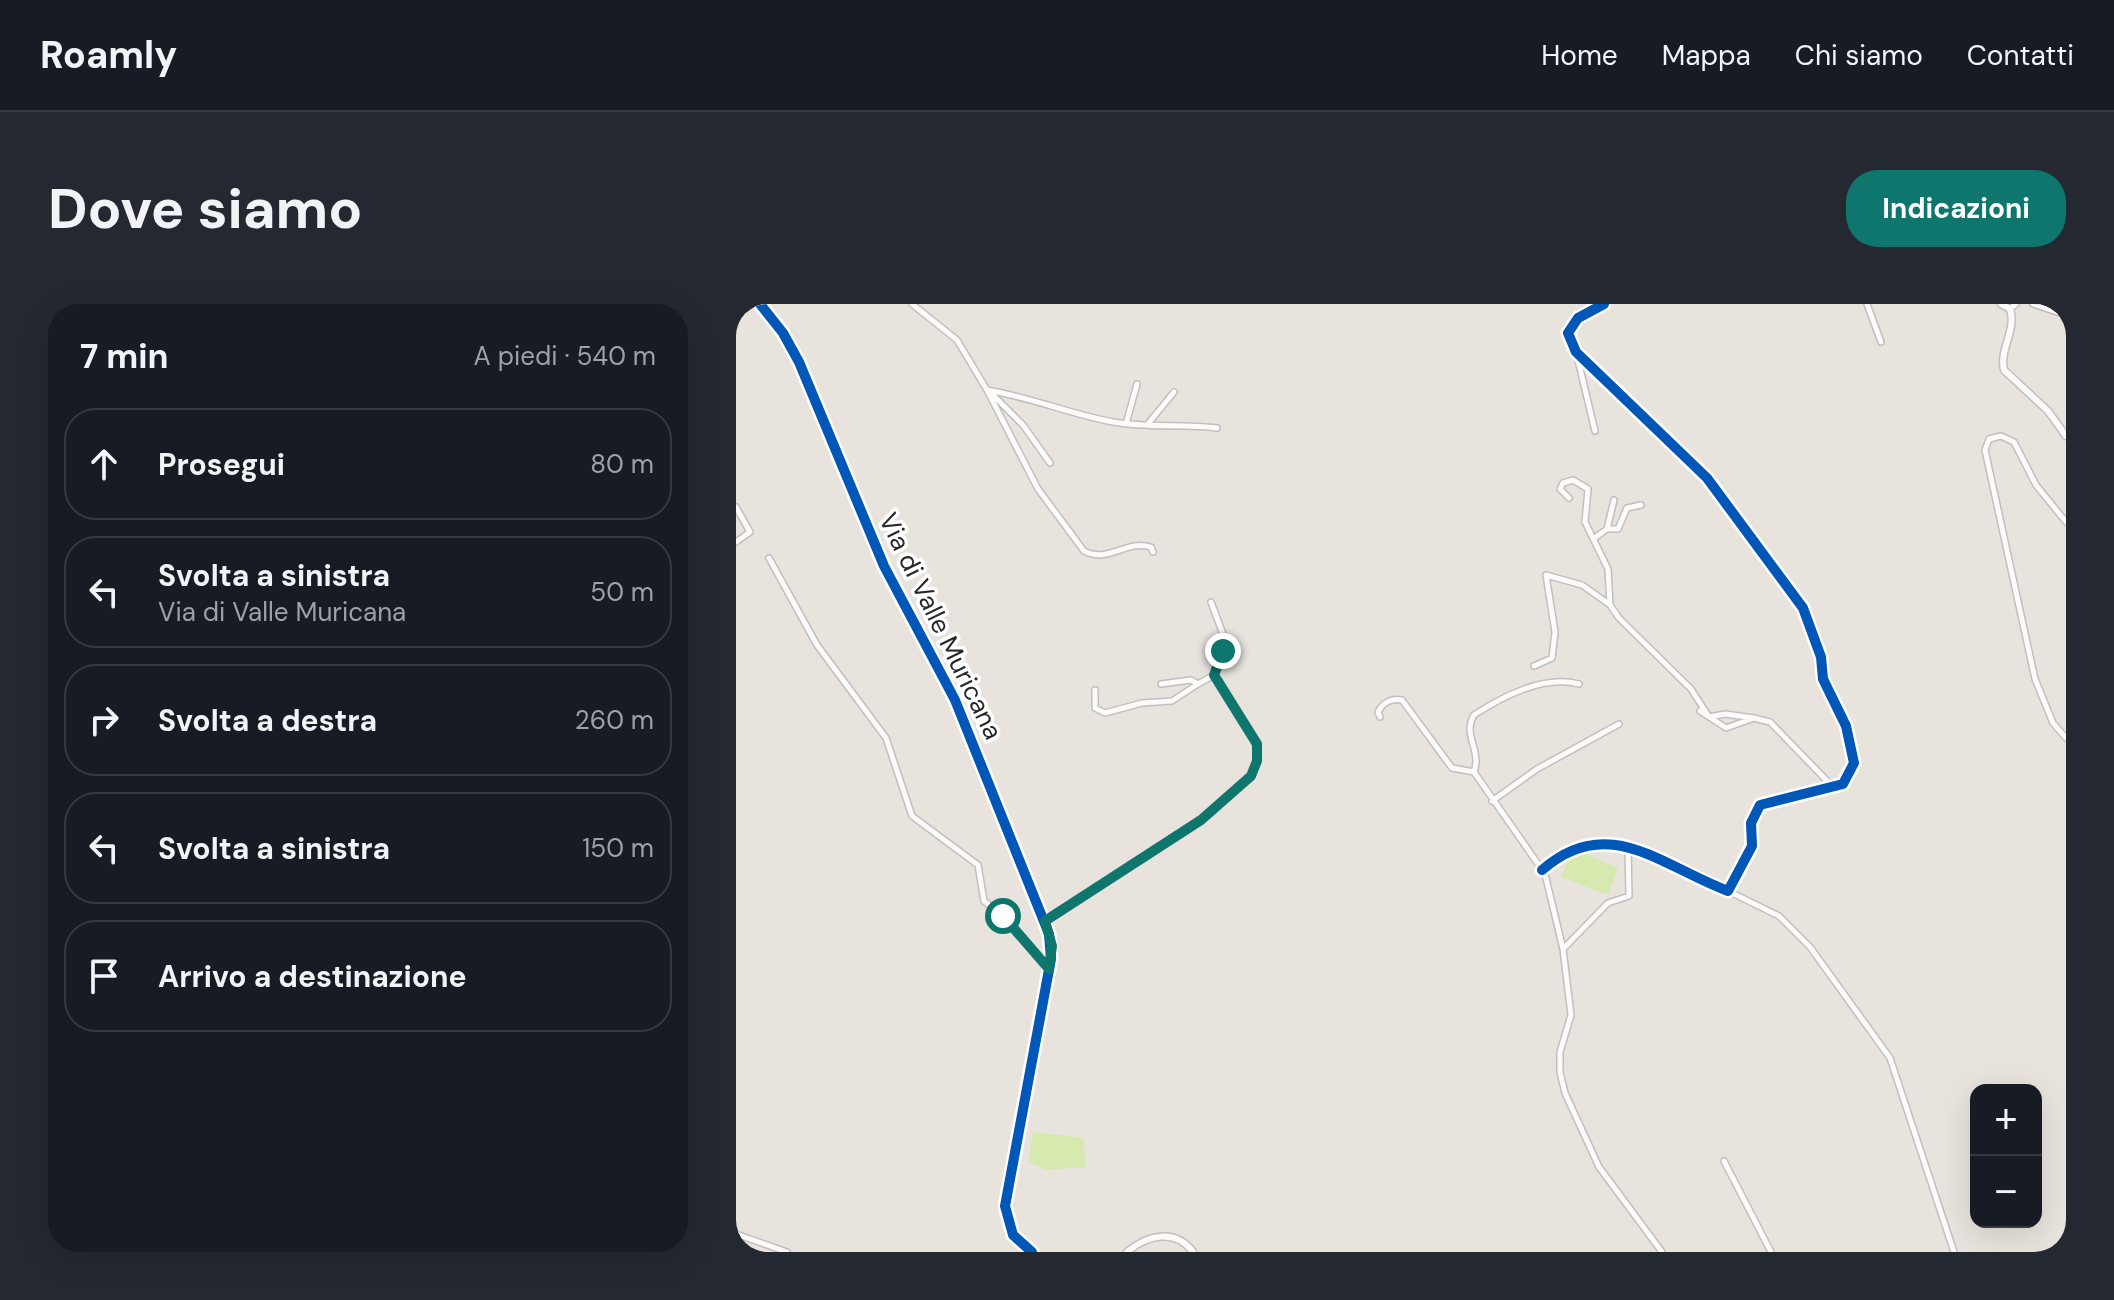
<!DOCTYPE html>
<html lang="it">
<head>
<meta charset="utf-8">
<style>
  :root { --surface:#171b24; --page:#242831; --text:#f1f3f6; --muted:#9ea1a6; --line:#363941; --accent:#0f766e }
  body { margin:0; font-family:"DM Sans",sans-serif; background:var(--page); color:var(--text) }
  .controls { position:absolute; right:24px; bottom:24px; display:grid; overflow:hidden; border-radius:16px; box-shadow:0 8px 32px #0002 }
  .controls button { width:72px; height:72px; display:grid; place-items:center; padding:0; border:0; border-bottom:2px solid var(--line); background:var(--surface); color:var(--text); font:40px sans-serif }
  .stop { position:absolute; width:24px; height:24px; margin:-18px; border:6px solid #0f766e; border-radius:50%; background:#fff }
  .stop.end { background:#0f766e; border-color:#fff; box-shadow:0 2px 8px #0008 }
  .list { margin:0; padding:0; list-style:none }
  h2 { display:flex; justify-content:space-between; align-items:center; height:104px; margin:0; padding:0 32px; font-size:34px }
  h2 small { font-size:26px; font-weight:400; color:var(--muted) }
  .list li { display:grid; grid-template-columns:52px 1fr auto; gap:24px; align-items:center; box-sizing:border-box; height:112px; margin:0 16px 16px; padding:0 16px; border:2px solid var(--line); border-radius:32px }
  .list b { display:block; font-size:30px; white-space:nowrap }
  .list p { margin:0; font-size:26px; white-space:nowrap; color:var(--muted) }
  .list em { font-size:26px; font-style:normal; color:var(--muted) }
  .icon { flex:none; width:44px; height:44px; fill:none; stroke:currentColor; stroke-width:2; stroke-linecap:round; stroke-linejoin:round }
  .map { position:relative; flex:none; width:1330px; height:948px; overflow:hidden; border-radius:32px }
  header { display:flex; align-items:center; gap:48px; box-sizing:border-box; height:112px; padding:0 40px; background:var(--surface); border-bottom:2px solid var(--line) }
  header strong { font-size:38px }
  nav { display:flex; gap:44px; margin-inline-start:auto; font-size:28px }
  .intro { display:flex; align-items:center; justify-content:space-between; box-sizing:border-box; height:192px; padding:0 48px }
  h1 { margin:0; font-size:56px }
  .button { padding:20px 36px; border-radius:32px; background:var(--accent); color:#fff; font-size:28px; font-weight:700 }
  main { display:flex; gap:48px; padding:0 48px }
  aside { flex:1; background:var(--surface); border-radius:32px; box-shadow:0 8px 32px #0002 }
  .map>svg:first-child { display:block }
  .pitch { fill:#d6eab0 }
  .lines { fill:none; stroke-linecap:round; stroke-linejoin:round }
  .minor-casing { stroke:#c1bfbf; stroke-width:8 }
  .tertiary-casing { stroke:#c1bfbf; stroke-width:9 }
  .minor { stroke:#fcfbfa; stroke-width:5 }
  .tertiary { stroke:#fcfbfa; stroke-width:6 }
  .cycleway-casing { stroke:#fff; stroke-width:15 }
  .cycleway { stroke:#0057b8; stroke-width:10 }
  .route { stroke:#0f766e; stroke-width:10 }
  .labels { text-anchor:middle; dominant-baseline:central; stroke-width:7; stroke-linejoin:round; paint-order:stroke }
  .street-label { font-size:26px; fill:#282828; stroke:#fff }
</style>
</head>
<body>
<header>
<strong>Roamly</strong>
<nav><a>Home</a><a>Mappa</a><a>Chi siamo</a><a>Contatti</a></nav>
</header>
<div class="intro"><h1>Dove siamo</h1><a class="button">Indicazioni</a></div>
<main>
<aside>
<h2>7 min<small>A piedi · 540 m</small></h2>
<ul class="list">
<li><svg class="icon" aria-label="ahead" viewBox="0 0 24 24"><path d="M12 20V5M6 11l6-6 6 6"/></svg><div><b>Prosegui</b></div><em>80 m</em></li>
<li><svg class="icon" aria-label="left" viewBox="0 0 24 24"><path d="M17 20v-9H6M10 6l-5 5 5 5"/></svg><div><b>Svolta a sinistra</b><p>Via di Valle Muricana</p></div><em>50 m</em></li>
<li><svg class="icon" aria-label="right" viewBox="0 0 24 24"><path d="M7 20v-9h11M14 6l5 5-5 5"/></svg><div><b>Svolta a destra</b></div><em>260 m</em></li>
<li><svg class="icon" aria-label="left" viewBox="0 0 24 24"><path d="M17 20v-9H6M10 6l-5 5 5 5"/></svg><div><b>Svolta a sinistra</b></div><em>150 m</em></li>
<li><svg class="icon" aria-label="arrive" viewBox="0 0 24 24"><path d="M6 21V4h12l-3 4 3 4H6"/></svg><div><b>Arrivo a destinazione</b></div></li>
</ul>
</aside>
<div class="map">
<svg width="1330" height="948" viewBox="0 0 1330 948">
  <rect width="100%" height="100%" fill="#e8e3dd"/>
  <path class="pitch" d="M842,547L882,564L872,591L825,573L835,549Z
    M297,828L348,834L349,863L311,866L293,858Z"/>
  <g class="lines">
    <defs>
      <path id="minor" d="M176,0L221,36L251,86C294,93 334,110 377,118C411,124 446,120 481,124
        M1131,0L1145,38
        M1297,0L1330,11
        M1274,5L1280,0
        M840,48L859,127
        M251,86L302,185L348,247C372,260 391,235 415,243L417,248
        M255,89L287,121L314,159
        M390,120L401,80
        M411,121L438,88
        M833,194L824,185L827,179L837,176L852,185L849,218L872,265L874,301L883,314L955,385L973,413L989,410L1018,414
        M0,203L14,228L0,238
        M1330,218L1300,181L1278,138L1265,132L1253,135L1249,146L1299,375L1317,419L1330,434
        M871,225H882L891,204L905,201
        M860,233L871,225L878,196
        M33,254L81,341L150,434L176,512L242,561L248,597L272,616L313,665
        M798,362L816,354L819,328L810,271L846,281L873,300
        M425,380L455,376L462,380L478,371
        M359,386V404L369,409L406,399L436,397L462,380
        M964,407L990,424L1018,414L1034,418L1097,483
        M644,413L642,408C647,398 656,394 666,396L716,464L738,468C746,446 726,431 738,411C767,392 808,371 843,380
        M738,468L809,570L827,645L835,711L824,748V768L829,789L863,863L926,948
        M756,497L801,465L883,420
        M806,566C872,508 925,562 992,587L1016,542L1015,519L1024,501L1107,480L1118,459L1110,422L1087,375L1085,353L1067,304L971,174L840,48L832,29L842,14L868,0
        M992,587L1043,612L1074,643L1154,754L1218,948
        M309,617L465,516L515,472L521,457V440L478,371L490,338L475,298
        M827,645L872,599L893,592L892,544
        M988,857L1035,948
        M0,930L51,948"/>
      <path id="tertiary" d="M24,0L47,29L63,58L148,262L219,396L313,630L315,655L269,902L277,931L296,948
        M1265,0L1274,5C1281,26 1263,45 1268,66L1312,107L1330,132
        M391,948C411,931 439,924 457,948"/>
    </defs>
    <use href="#minor" class="minor-casing"/>
    <use href="#tertiary" class="tertiary-casing"/>
    <use href="#minor" class="minor"/>
    <use href="#tertiary" class="tertiary"/>
    <defs>
      <path id="cycleway" d="M24,0L47,29L63,58L148,262L219,396L313,630L315,655L269,902L277,931L296,948
        M806,566C872,508 925,562 992,587L1016,542L1015,519L1024,501L1107,480L1118,459L1110,422L1087,375L1085,353L1067,304L971,174L840,48L832,29L842,14L868,0"/>
    </defs>
    <use href="#cycleway" class="cycleway-casing"/>
    <use href="#cycleway" class="cycleway"/>
  </g>
  <g class="lines">
    <path class="route" d="M267,612L313,665L316,642L309,617L465,516L515,472L521,457V440L478,371L487,347"/>
  </g>
  <g class="labels">
    <g class="street-label">
      <text transform="translate(205 322) rotate(64)">Via di Valle Muricana</text>
    </g>
  </g>
</svg>
<div class="controls">
<button>+</button>
<button>−</button>
</div>
<div class="stop" style="left:267px;top:612px"></div>
<div class="stop end" style="left:487px;top:347px"></div>
</div>
</main>
</body>
</html>
